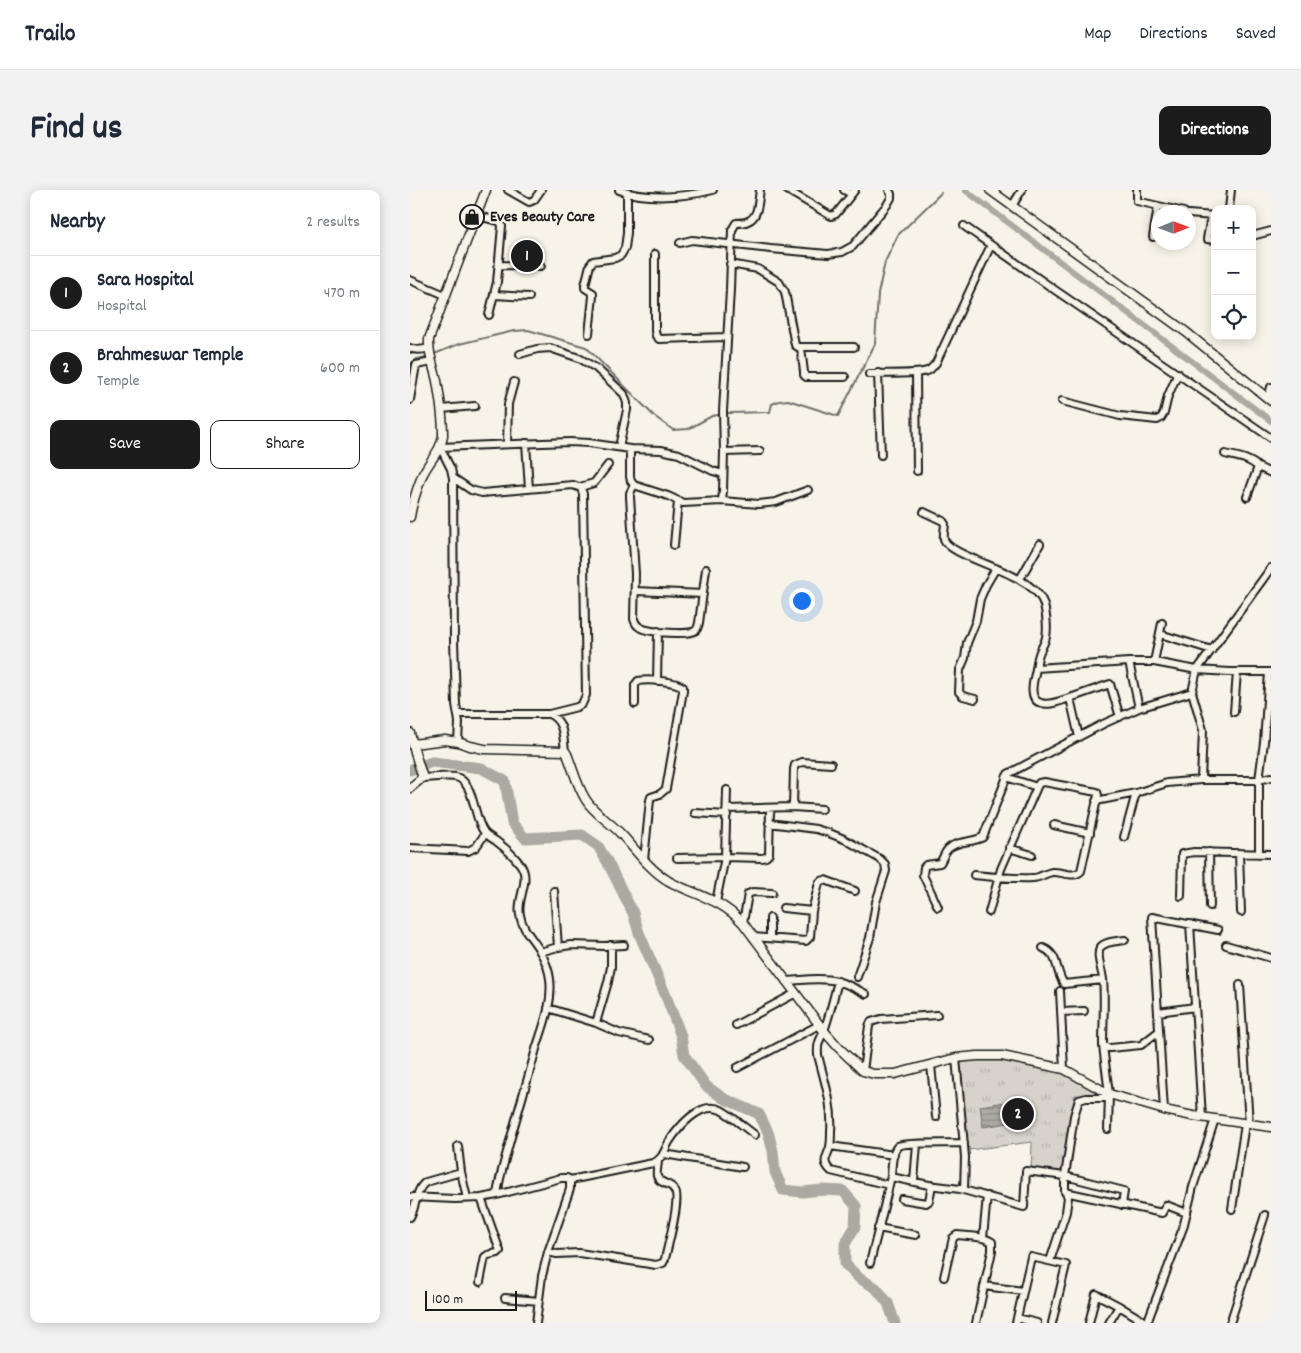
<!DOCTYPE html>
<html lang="en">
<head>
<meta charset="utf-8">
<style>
  :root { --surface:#fff; --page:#f2f2f3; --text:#1f2937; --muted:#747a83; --line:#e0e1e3; --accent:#1c1c1c }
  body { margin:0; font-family:Dekko,sans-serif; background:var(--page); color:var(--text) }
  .controls { position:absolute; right:15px; top:15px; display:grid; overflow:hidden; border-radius:10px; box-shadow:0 2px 12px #0003 }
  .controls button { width:45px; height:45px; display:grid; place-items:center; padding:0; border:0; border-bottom:1px solid var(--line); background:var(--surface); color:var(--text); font:25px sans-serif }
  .compass { position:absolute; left:741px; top:15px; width:45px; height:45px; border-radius:50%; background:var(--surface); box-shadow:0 2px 12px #0003; rotate:89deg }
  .scale { position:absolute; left:15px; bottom:12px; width:92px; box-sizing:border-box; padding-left:5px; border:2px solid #1c1c1c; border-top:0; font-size:14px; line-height:18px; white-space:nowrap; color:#1c1c1c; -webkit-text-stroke:4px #f7f3e8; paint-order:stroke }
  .you { position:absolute; left:391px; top:410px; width:18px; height:18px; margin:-12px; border:4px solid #fff; border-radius:50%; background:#1a73e8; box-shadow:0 0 0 8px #1a73e833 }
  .badge { display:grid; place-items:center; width:32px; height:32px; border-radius:50%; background:var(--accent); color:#fff; font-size:16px; font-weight:700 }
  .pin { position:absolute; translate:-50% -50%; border:2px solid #fff; box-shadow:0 1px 5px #0006 }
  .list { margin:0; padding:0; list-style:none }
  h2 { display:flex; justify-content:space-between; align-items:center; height:65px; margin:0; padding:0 20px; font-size:21px }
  h2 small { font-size:16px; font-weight:400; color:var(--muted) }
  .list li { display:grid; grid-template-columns:32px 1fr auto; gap:15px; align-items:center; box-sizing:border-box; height:75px; padding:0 20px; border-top:1px solid var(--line) }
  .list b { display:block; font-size:19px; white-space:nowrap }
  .list p { margin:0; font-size:16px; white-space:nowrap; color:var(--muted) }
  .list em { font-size:16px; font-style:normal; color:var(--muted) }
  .actions { display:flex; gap:10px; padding:15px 20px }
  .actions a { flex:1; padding:11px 0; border:1px solid var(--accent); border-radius:10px; text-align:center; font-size:18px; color:var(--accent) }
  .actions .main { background:var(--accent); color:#fff }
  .icon { flex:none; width:28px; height:28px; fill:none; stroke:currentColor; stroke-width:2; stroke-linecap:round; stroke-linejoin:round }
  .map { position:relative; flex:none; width:861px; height:1133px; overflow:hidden; border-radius:10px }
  header { display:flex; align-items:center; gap:30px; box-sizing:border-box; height:70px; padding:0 25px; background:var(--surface); border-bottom:1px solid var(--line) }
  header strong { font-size:24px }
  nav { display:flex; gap:28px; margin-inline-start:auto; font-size:18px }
  .intro { display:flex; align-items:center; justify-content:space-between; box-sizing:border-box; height:120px; padding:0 30px }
  h1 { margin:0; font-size:35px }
  .button { padding:12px 22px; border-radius:10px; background:var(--accent); color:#fff; font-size:18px; font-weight:700 }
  main { display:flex; gap:30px; padding:0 30px }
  aside { flex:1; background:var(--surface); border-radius:10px; box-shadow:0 2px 12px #0003 }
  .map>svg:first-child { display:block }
  .park { fill:url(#park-tufts); stroke:#7a7874 }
  .water { fill:url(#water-rules); stroke:#72716c }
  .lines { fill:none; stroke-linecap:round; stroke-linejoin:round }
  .stream { stroke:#72716c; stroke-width:2 }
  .canal { stroke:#aca9a2; stroke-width:6 }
  .river { stroke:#aca9a2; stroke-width:11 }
  .minor-casing { stroke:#1c1c1c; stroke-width:10 }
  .tertiary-casing { stroke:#1c1c1c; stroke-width:11 }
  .minor { stroke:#f7f3e8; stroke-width:6 }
  .tertiary { stroke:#f7f3e8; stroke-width:8 }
  .labels { text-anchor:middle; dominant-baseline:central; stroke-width:4.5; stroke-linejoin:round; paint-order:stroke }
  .poi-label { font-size:16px; font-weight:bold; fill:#1c1c1c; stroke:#f7f3e8; text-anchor:start }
</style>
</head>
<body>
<header>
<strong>Trailo</strong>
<nav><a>Map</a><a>Directions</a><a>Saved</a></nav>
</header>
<div class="intro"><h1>Find us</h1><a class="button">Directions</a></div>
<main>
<aside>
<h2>Nearby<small>2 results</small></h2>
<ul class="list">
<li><span class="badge">1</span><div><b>Sara Hospital</b><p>Hospital</p></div><em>470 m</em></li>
<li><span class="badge">2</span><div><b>Brahmeswar Temple</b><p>Temple</p></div><em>600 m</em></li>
</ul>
<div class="actions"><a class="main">Save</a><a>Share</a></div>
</aside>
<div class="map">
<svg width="861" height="1133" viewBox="0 0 861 1133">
  <defs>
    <pattern id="park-tufts" width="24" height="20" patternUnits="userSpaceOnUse" patternTransform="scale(1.25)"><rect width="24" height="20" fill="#d7d3cb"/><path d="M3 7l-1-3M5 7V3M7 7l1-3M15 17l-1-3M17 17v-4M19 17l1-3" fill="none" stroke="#b8b5ae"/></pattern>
    <pattern id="water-rules" width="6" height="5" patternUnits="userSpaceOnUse" patternTransform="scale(1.25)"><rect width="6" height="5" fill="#aca9a2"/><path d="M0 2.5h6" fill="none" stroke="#8b8983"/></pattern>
  </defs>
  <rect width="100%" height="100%" fill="#f7f3e8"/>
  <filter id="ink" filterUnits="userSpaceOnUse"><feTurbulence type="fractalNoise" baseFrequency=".02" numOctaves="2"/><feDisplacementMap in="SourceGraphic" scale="10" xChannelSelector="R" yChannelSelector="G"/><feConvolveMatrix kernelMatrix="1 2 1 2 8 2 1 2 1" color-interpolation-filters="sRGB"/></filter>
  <g filter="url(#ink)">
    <path class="park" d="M583,868L653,882L687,903V907L665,905L654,984L621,980L622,952L558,960L550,870Z"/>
    <path class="water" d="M595,912L598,933L573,937L570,916Z"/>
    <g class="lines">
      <path class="stream" d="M22,165L49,154L104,141L118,140L176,157L244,226L263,240L278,239L302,226L319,223L360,222L362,214L369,211L378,210L428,226L465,154L468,104L475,72L488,45L531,3
        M0,174L7,169L17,167"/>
      <path class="canal" d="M555,0L861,231"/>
      <path class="river" d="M0,580L22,572L71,578L95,591L102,633L115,648L172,645L188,656L198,673L223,723L229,743L256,806L271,846L274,865L296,896L313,908L349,924L358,942L363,961L365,982L373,1000L393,1002L413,1000L433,1001L446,1016L445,1037L435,1054V1074L449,1088L466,1098L478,1113L485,1133"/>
      <defs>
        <path id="minor" d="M98,0L119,12L124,10L131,0
          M209,0C236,10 275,7 303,0
          M377,0L421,26L426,24L445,0
          M434,0L442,4
          M727,0V11L774,22
          M602,16L612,0
          M819,19L821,0
          M778,24L804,26
          M67,26L89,31L91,33L92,36L87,92L79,125
          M801,26L797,49L805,50
          M554,36L645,100L861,248
          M842,46L861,41
          M743,47L748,16
          M270,53L282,50L361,59L418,64L432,62L443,56L477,15L481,8V4L479,0
          M245,64V141L246,146L249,149L317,147
          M320,74L348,79L369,92L375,102L385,155L388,157H444
          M89,75L131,76
          M0,90L35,105
          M84,105L119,107
          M179,144L183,106V103L175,98V95L180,75L183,71L205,68L211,65L215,58L217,43V3
          M0,158C6,161 12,160 19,158
          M391,158L394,182V185L396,187H435
          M110,164L127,159L140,158L169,168L186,178L214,204L217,213V220L209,257
          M468,183L471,265
          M506,183L507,281
          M459,184C472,183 506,185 517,181C521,180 523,176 526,173L581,55
          M858,208L861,197
          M0,210L6,175L22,172
          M652,211L710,226L747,230L751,228L754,223L758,206L768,183
          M31,219L65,216
          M116,253L119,299
          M97,254L98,214L104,192
          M220,259V287L221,291L224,295L258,306L273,313L312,311L349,314L366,312L398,300
          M314,262L350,261
          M815,264C827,267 839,268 848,277
          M43,288L61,300L72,303L163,295L171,298L173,304L176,505L172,514L167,517L139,524
          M224,295L220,303V307L225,384L224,429C225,433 227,436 231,438C239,442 281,446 286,440C288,438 288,436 289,433L296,379
          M170,297L184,293L198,275
          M837,307L848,277L861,283
          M312,311L313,301L314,262L313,221L320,100L322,40L326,33C330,33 335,33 338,31C349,27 348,10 350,0
          M514,322L533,331L535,334C535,338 533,344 534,349C539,368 619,381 632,410C636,418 638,438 636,447C635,453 631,458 629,464C627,469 627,474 626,479C624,489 617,509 631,513C640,516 652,510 660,508
          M264,355L268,311
          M861,378L787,480L820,482H861
          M610,389L630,354
          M226,401L293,404
          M750,444L802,460
          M744,472L752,433
          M626,478L719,472
          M247,491L248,441
          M565,509L553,506L549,502L550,480L555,468L557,453L566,431L570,409L576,395L586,378
          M225,514V495L228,491C238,489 265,491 273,497V501L256,599L250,604L241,607L240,610L234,670
          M824,522L827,482
          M48,524H139C154,531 153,546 155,561
          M669,547L660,508L700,494L710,527
          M48,552L49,532L46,514L44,450L43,288L41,279L30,257L160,252L179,253L220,259L251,260L269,264L303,281L313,284
          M12,588C22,588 36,585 46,587C65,592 63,628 74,642C77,646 82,648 86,651C94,657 104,666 110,674C122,690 106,708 110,725C112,739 123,749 130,761C135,770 139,780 140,789C143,813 133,837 126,859C117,892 107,925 98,958C94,973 89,989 87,1005L151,988H157L160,990V999L138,1062L132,1086L126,1133
          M791,590H849L861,587
          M686,611L726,603
          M383,617L384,579L385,575L392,572L421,574
          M317,619L383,617L412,619
          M285,623L317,625
          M359,633L406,639L419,643L434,649L470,669L475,674L476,681L466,712L460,748L447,787
          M644,635L680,643
          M714,647L726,603L757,593L791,590L793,540L782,502
          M0,658L58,661L66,657L75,644
          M599,658L622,665
          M799,662L800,716
          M829,663L831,722
          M849,664V590L854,552L859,482
          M267,668L315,667L317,600
          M564,685C584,687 604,689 623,688C630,688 635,683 642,682C651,681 664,689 671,681L688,605L687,602L634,592L629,593L627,597
          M144,701L148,757
          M771,706L772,664L784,662L861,664
          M306,712L315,667L352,668L356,667L359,664L360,619
          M528,717L513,685L514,677L516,675L530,673C533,669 534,663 538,659C547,650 562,653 573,647L598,584L693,534L729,518L782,502L787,480L744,472H719L729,518
          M373,718L402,721
          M579,722L591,679L627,597L596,587
          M333,733L338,704L343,702L362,703
          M780,734L792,927
          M343,747L396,751L400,747L402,721L409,693L411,691L415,690L445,701
          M360,748V728
          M816,755L861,768
          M633,758C649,764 645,781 654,794L693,790
          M130,762L148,757L161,755L194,756L214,755
          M376,791C393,790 411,787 427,791C437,794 447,799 456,804
          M428,791C424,807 420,823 415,838C411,850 407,850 408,865C414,890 423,914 421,941C421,946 421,952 420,957C417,968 411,971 421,981L479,995
          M830,795L839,934
          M650,801L654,879
          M138,818L186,833L209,843L239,850
          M651,822L674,821
          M748,822L785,817
          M186,833L198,792L201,777V755
          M326,835L386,803
          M693,856C693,834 695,811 693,789C692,780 686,766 690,758C694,751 708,751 715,750
          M546,868L555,967L554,1000
          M521,875L526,927
          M327,878L409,835
          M453,881L459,836L461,832L471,829L527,825
          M699,908H676L669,910L664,926L655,986L714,1001L712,1015
          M754,920L742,727L808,740
          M698,939L699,904L693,856L700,858L731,855L749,841
          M48,956L51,982L57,1008
          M420,956L484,965
          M254,964L333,977
          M481,987L519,995L550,999L614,1017L616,981L655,986V1002L658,1007L656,1022L640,1071
          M160,990L243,973C253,969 254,961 259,952C268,938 290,910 311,920C322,926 335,938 345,945
          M504,991L507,954
          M655,1002L752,1023L756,1015L777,1023
          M0,1007L45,1009L71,1008L87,1005
          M492,1009L516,1013L519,1011L522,995
          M822,1019L835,934
          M0,1027C7,1016 5,999 16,992L51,982
          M468,1038L506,1045
          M573,1048L577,1006
          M138,1062L147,1064L169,1063L246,1075L253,1073L255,1069C258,1055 269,1016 266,1004C263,991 250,996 247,986C246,982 248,975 248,971
          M460,1073C467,1044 475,1015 481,986C482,978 481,962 488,956C494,952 544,954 554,953
          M534,1087L543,1048L547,1045C558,1046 574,1046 582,1052V1061L566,1133
          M70,1092L75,1067L78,1065L88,1063L90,1061L71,1008
          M574,1096L613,1101
          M95,1108L129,1111
          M607,1128L621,1067L656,1075L642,1133
          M606,1133L607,1128L627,1133
          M679,1133L686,1104L709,1116
          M699,1133L709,1116L737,1133
          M737,1133L773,1038L783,997L805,929
          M820,1133L855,1025"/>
        <path id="tertiary" d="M580,0L776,142L861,211
          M0,327C2,313 7,299 12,286C18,272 32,260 33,245C33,227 30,208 27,191C24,177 18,164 19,149L76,0
          M0,543L5,563L12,585V588L0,598
          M3,554L35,550L48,552L60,556L74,559L155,561L157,564C163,579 167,596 176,610C185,624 200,632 211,644C226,660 239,679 257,690C263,694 271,697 278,700C300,709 316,715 333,733L414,841L429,858L453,881L464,884H485L546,868L567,866H592L654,879L699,904L754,920L783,926L861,937"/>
      </defs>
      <use href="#minor" class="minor-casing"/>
      <use href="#tertiary" class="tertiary-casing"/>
      <use href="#minor" class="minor"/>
      <use href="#tertiary" class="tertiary"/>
    </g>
  </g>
  <defs>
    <symbol id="shop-ring" viewBox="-11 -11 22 22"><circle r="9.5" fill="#f7f3e8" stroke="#1c1c1c" stroke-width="1.5"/><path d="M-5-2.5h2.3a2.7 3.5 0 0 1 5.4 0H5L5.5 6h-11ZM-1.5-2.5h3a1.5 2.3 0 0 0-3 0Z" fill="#1c1c1c"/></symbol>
  </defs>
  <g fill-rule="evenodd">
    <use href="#shop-ring" x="48" y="13" width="28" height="28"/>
  </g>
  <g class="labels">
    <g class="poi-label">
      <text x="80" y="27">Eves Beauty Care</text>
    </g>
  </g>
</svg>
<div class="controls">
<button>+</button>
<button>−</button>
<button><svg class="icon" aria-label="locate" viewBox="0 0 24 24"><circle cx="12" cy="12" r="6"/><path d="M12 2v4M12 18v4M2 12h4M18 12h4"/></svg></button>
</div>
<svg class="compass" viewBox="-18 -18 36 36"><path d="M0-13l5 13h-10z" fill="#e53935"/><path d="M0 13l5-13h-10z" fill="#747a83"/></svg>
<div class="scale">100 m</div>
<div class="you"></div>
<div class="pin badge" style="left:117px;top:66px">1</div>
<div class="pin badge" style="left:608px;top:924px">2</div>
</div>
</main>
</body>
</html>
